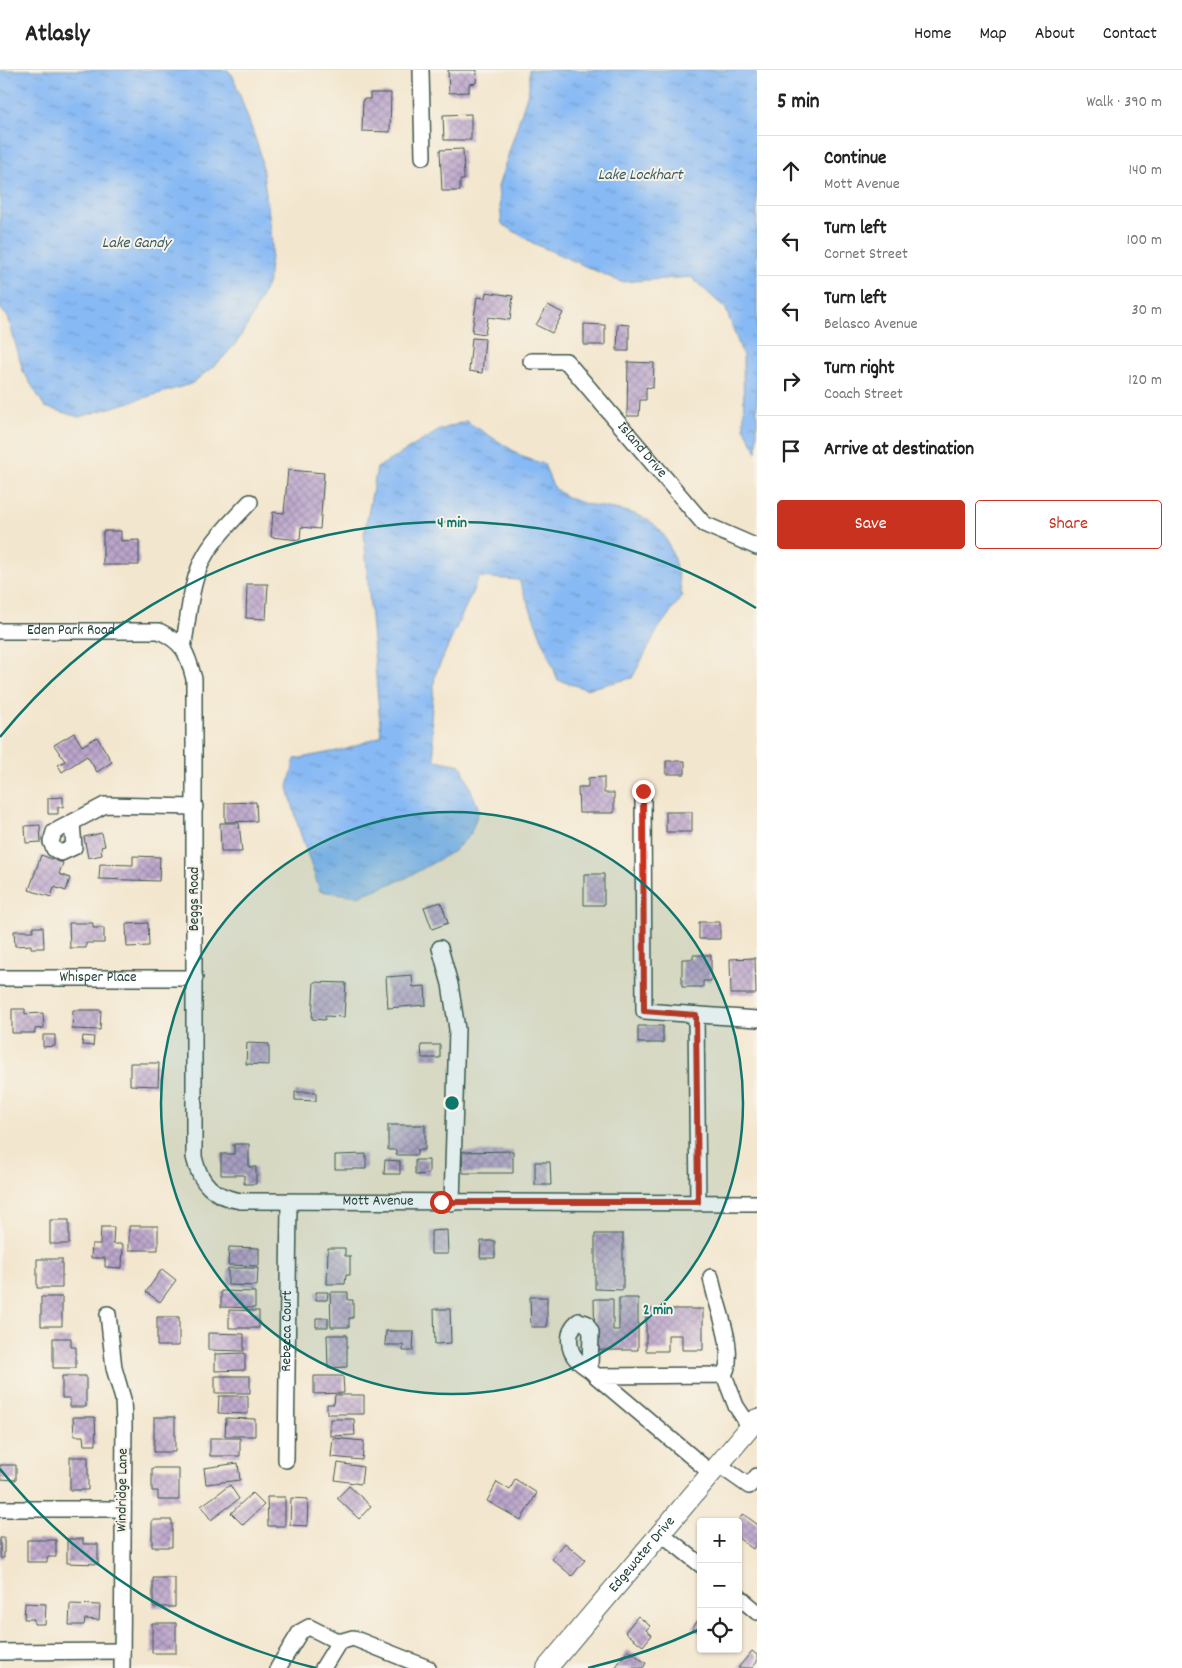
<!DOCTYPE html>
<html lang="en">
<head>
<meta charset="utf-8">
<style>
  :root { --surface:#fff; --page:#f2f2f2; --text:#222; --muted:#767676; --line:#e0e0e0; --accent:#c8321e }
  body { margin:0; font-family:Dekko,sans-serif; background:var(--page); color:var(--text) }
  .controls { position:absolute; right:15px; bottom:15px; display:grid; overflow:hidden; border-radius:5px; box-shadow:0 1px 4px #0004 }
  .controls button { width:45px; height:45px; display:grid; place-items:center; padding:0; border:0; border-bottom:1px solid var(--line); background:var(--surface); color:var(--text); font:25px sans-serif }
  .stop { position:absolute; width:15px; height:15px; margin:-11px; border:4px solid #c8321e; border-radius:50%; background:#fff }
  .stop.end { background:#c8321e; border-color:#fff; box-shadow:0 1px 5px #0008 }
  .list { margin:0; padding:0; list-style:none }
  h2 { display:flex; justify-content:space-between; align-items:center; height:65px; margin:0; padding:0 20px; font-size:21px }
  h2 small { font-size:16px; font-weight:400; color:var(--muted) }
  .list li { display:grid; grid-template-columns:32px 1fr auto; gap:15px; align-items:center; box-sizing:border-box; height:70px; padding:0 20px; border-top:1px solid var(--line) }
  .list b { display:block; font-size:19px; white-space:nowrap }
  .list p { margin:0; font-size:16px; white-space:nowrap; color:var(--muted) }
  .list em { font-size:16px; font-style:normal; color:var(--muted) }
  .actions { display:flex; gap:10px; padding:15px 20px }
  .actions a { flex:1; padding:11px 0; border:1px solid var(--accent); border-radius:5px; text-align:center; font-size:18px; color:var(--accent) }
  .actions .main { background:var(--accent); color:#fff }
  .icon { flex:none; width:28px; height:28px; fill:none; stroke:currentColor; stroke-width:2; stroke-linecap:round; stroke-linejoin:round }
  .map { position:relative; flex:none; width:757px; height:1598px; overflow:hidden }
  header { display:flex; align-items:center; gap:30px; box-sizing:border-box; height:70px; padding:0 25px; background:var(--surface); border-bottom:1px solid var(--line) }
  header strong { font-size:24px }
  nav { display:flex; gap:28px; margin-inline-start:auto; font-size:18px }
  main { display:flex }
  aside { flex:1; background:var(--surface) }
  .map>svg:first-child { display:block }
  .water { fill:url(#water-ripples); stroke:#537b94 }
  .building { fill:url(#building-cross-hatch) }
  .lines { fill:none; stroke-linecap:round; stroke-linejoin:round }
  .minor-casing { stroke:#3f564b; stroke-width:18 }
  .major-casing { stroke:#3f564b; stroke-width:22 }
  .minor { stroke:#fff; stroke-width:15 }
  .major { stroke:#fff; stroke-width:20 }
  .route { stroke:#c8321e; stroke-width:6 }
  .ring { fill:none; stroke:#0f766e; stroke-width:2.5 }
  .labels { text-anchor:middle; dominant-baseline:central; stroke-width:4; stroke-linejoin:round; paint-order:stroke }
  .street-label { font-size:15px; fill:#1f3d34; stroke:#f7f3e8 }
  .water-label { font-size:16px; font-style:italic; fill:#395c64; stroke:#f7f3e8 }
  .centre { fill:#0f766e; stroke:#f7f3e8; stroke-width:2.5 }
  .ring-label { font-size:15px; text-anchor:middle; font-weight:bold; fill:#0f766e; stroke:#f7f3e8; stroke-width:4; stroke-linejoin:round; paint-order:stroke }
</style>
</head>
<body>
<header>
<strong>Atlasly</strong>
<nav><a>Home</a><a>Map</a><a>About</a><a>Contact</a></nav>
</header>
<main>
<div class="map">
<svg width="757" height="1598" viewBox="0 0 757 1598">
  <defs>
    <pattern id="water-ripples" width="26" height="14" patternUnits="userSpaceOnUse" patternTransform="scale(1.25)"><rect width="26" height="14" fill="#87b9f4"/><path d="M2 4q2-2 4 0t4 0M15 11q2-2 4 0t4 0" fill="none" stroke="#6e98c6"/></pattern>
    <pattern id="building-cross-hatch" width="8" height="8" patternUnits="userSpaceOnUse" patternTransform="scale(1.25)"><rect width="8" height="8" fill="#bca5cc"/><path d="M0 0l8 8M0 8l8-8" fill="none" stroke="#9888a6"/></pattern>
  </defs>
  <rect width="100%" height="100%" fill="#f7f3e8"/>
  <filter id="ink" filterUnits="userSpaceOnUse"><feTurbulence type="fractalNoise" baseFrequency=".02" numOctaves="2"/><feDisplacementMap in="SourceGraphic" scale="10" xChannelSelector="R" yChannelSelector="G"/><feConvolveMatrix kernelMatrix="1 2 1 2 8 2 1 2 1" color-interpolation-filters="sRGB"/></filter>
  <filter id="wash" filterUnits="userSpaceOnUse"><feTurbulence type="fractalNoise" baseFrequency=".0096" numOctaves="4" result="noise"/><feDisplacementMap in="SourceGraphic" scale="20" xChannelSelector="R" yChannelSelector="G"/><feGaussianBlur stdDeviation="1.12" result="paint"/><feColorMatrix in="noise" values="0 0 0 0 0 0 0 0 0 0 0 0 0 0 0 0 0 1.4 0 .05"/><feComposite in="paint" operator="in"/></filter>
  <g filter="url(#wash)">
    <rect width="100%" height="100%" fill="#f3e6ce"/>
    <path class="water" d="M0,0H228L233,6L260,82L271,159L272,177L268,212L251,249L237,272L219,292L191,314L79,347L45,337L23,301L8,247L0,238Z
      M529,0H757V382L744,357L743,286L726,239L691,207L621,212L533,173L502,154L498,117L529,19Z
      M466,351L525,388L544,394C547,401 550,412 555,418C579,443 628,432 655,455C673,471 678,505 682,526L658,559L632,608L586,619L558,610L519,510L479,507L435,605L431,649L435,690L461,695L479,740L470,765L454,781L406,808L358,826L320,821L299,759L288,717L295,689L347,679L381,666L364,464L377,398L440,360Z"/>
    <g id="blocks">
      <path class="building" d="M448,0H477L476,13L469,14V22L449,23Z
        M370,23H391L390,62L362,61L363,29H370Z
        M471,44V70H444L443,45Z
        M463,79L464,110H460V121H442L440,80Z
        M486,222L513,226L510,250L488,247L485,264L472,262L477,227L485,228Z
        M548,235L563,243L552,263L536,255Z
        M584,254L605,255V275H584Z
        M618,254L629,255V281H617Z
        M472,268L485,269L482,303L469,301Z
        M628,292L654,293L653,318L646,317V330H640L639,346H627Z
        M288,400L324,403L320,459L301,457L300,470L271,467L273,442L284,443Z
        M103,461H121V471L139,470V495H103Z
        M247,514H268L266,549L246,548Z
        M74,663L82,676L97,667L112,692L97,702L87,686L62,702L58,695L65,691L54,675Z
        M666,691H685V704H666Z
        M604,707V723H614V743H579L578,717H588V708Z
        M63,727V737H58V744H48V728Z
        M256,732L257,751L225,752V733Z
        M666,742H692V762H666Z
        M220,753H239L242,782H221Z
        M40,755L41,772L26,773L25,756Z
        M102,763L105,776L101,777L102,785L88,788L84,767Z
        M41,785L63,793L59,804L70,808L66,821L54,817L51,827L29,820Z
        M133,786L160,787L159,811L99,809L100,794L133,795Z
        M584,804H604V835H584Z
        M441,832L448,853L432,859L424,837Z
        M699,852H720V869H699Z
        M69,853H93V858H104V873H86V878H70Z
        M148,853L149,876L127,877L126,854Z
        M33,857H43L44,878H31V875L15,876L14,861H33Z
        M693,885H711V911H703V917H682V889H693Z
        M755,888L756,924H731L730,889Z
        M412,905L413,917L425,916L426,935L388,938L386,907Z
        M314,912L346,913L344,947L325,946V950L312,949Z
        M12,939H25V944L43,943L44,958L35,959V963H12Z
        M73,940H101L100,960L72,959Z
        M638,956H663V973H638Z
        M43,965H55V976L43,977Z
        M83,966L94,967L93,976L82,975Z
        M247,973L269,974V995L246,994Z
        M421,975H440V988H422Z
        M130,993H159L158,1016L130,1015Z
        M295,1022H316V1031L295,1030Z
        M388,1055H425V1080H417V1085H396V1080H388Z
        M234,1074H249V1097H256V1114H244V1105H221V1084H234Z
        M513,1081V1103H463L462,1082Z
        M366,1084V1099H335V1085Z
        M385,1090L400,1091V1104H384Z
        M415,1090H429V1104L415,1105Z
        M535,1092H550L551,1115H535Z
        M50,1150H69V1174H50Z
        M129,1156H158V1180H129Z
        M101,1157H114L113,1174H123L122,1198L105,1197V1188H91L92,1174H100Z
        M447,1160L448,1184H431V1161Z
        M595,1164H623V1220L595,1219Z
        M481,1171H495V1188H480Z
        M229,1177L259,1178V1196L228,1195Z
        M328,1178H345V1186H350V1205H346L345,1214H327Z
        M37,1189H62V1218H37Z
        M228,1198H258L257,1216L228,1215Z
        M162,1199L176,1210L160,1232L146,1222Z
        M221,1221L255,1222V1238L221,1237Z
        M316,1222H328L327,1230H316Z
        M330,1222H348V1230H353V1248H349V1257H331Z
        M41,1227H62V1256H41Z
        M530,1227H547V1257H531Z
        M619,1228H638V1280H595L594,1229H613V1260H619Z
        M434,1239H450L451,1273L435,1274Z
        M646,1239H703V1280H682V1265H668V1281H646Z
        M229,1240L259,1241V1258H229Z
        M157,1247H179V1276H157Z
        M316,1248H328V1257H316Z
        M386,1261H414L413,1281H403V1275H385Z
        M208,1263L244,1264V1281L208,1280Z
        M327,1265H347V1297L328,1298Z
        M53,1268H71V1277H76V1298H53Z
        M245,1283V1300L215,1301V1284Z
        M62,1306H86V1337H70V1328H62Z
        M215,1306H250V1323H215Z
        M314,1306H343L344,1323L314,1324Z
        M335,1325H364V1344H327V1334H334Z
        M219,1326H248V1344L218,1343Z
        M73,1347H95L96,1375H84L83,1366H74Z
        M154,1347H175V1382H154Z
        M226,1348L255,1349V1366H225Z
        M330,1349H354L355,1365L330,1366Z
        M210,1368H240V1386H210Z
        M333,1368L364,1371L362,1390L331,1387Z
        M70,1387H88V1420H70Z
        M238,1393L240,1410L206,1414L204,1398Z
        M338,1393L363,1397L361,1414L335,1410Z
        M0,1395H16V1410L0,1409Z
        M152,1398H179V1430H158V1421H152Z
        M515,1409L537,1423L521,1450L487,1431L497,1412L510,1420Z
        M230,1415L239,1429L211,1450L201,1436Z
        M349,1416L371,1436L359,1449L337,1428Z
        M252,1423L264,1435L243,1455L231,1443Z
        M267,1427H285V1456H268Z
        M291,1428L308,1429L307,1456L290,1455Z
        M743,1444L757,1454V1473L753,1479L738,1468L737,1452Z
        M152,1450H172V1477H152Z
        M0,1468H4V1488H0Z
        M67,1469H83V1474H98V1494L67,1493Z
        M27,1470H56V1487H47V1492H27Z
        M565,1473L585,1490L572,1506L552,1489Z
        M153,1508H175V1537H153Z
        M25,1533L46,1534L45,1554H34V1549H24Z
        M70,1534L100,1535L99,1550L85,1549L84,1555H69Z
        M638,1546L650,1556L646,1560L652,1565L643,1576L625,1562Z
        M701,1547V1564L692,1558Z
        M152,1553H176V1583H152Z
        M628,1580L646,1593L643,1598H615Z
        M752,1581L757,1585V1592L752,1598H738Z"/>
    </g>
  </g>
  <g filter="url(#ink)">
    <use href="#blocks" fill-opacity="0" stroke="#3f564b" stroke-width="1"/>
    <g class="lines">
      <defs>
        <g id="minor">
          <path d="M421,0L423,87"/>
          <path id="s1" d="M531,291H566L704,454L757,477"/>
          <path id="s2" d="M0,561H159C184,573 187,582 194,609V1087C200,1114 214,1127 241,1131L757,1133"/>
          <path d="M183,578C189,547 190,509 207,482C219,463 235,448 250,432"/>
          <path d="M643,721L644,941L757,949"/>
          <path d="M72,753L74,777L61,783L54,779L51,772L54,762L105,735L195,737"/>
          <path d="M440,878L450,914L457,959L452,1133"/>
          <path id="s3" d="M0,908H195"/>
          <path d="M696,945L698,1132"/>
          <path d="M711,1207C715,1235 738,1280 724,1305"/>
          <path d="M108,1244L114,1298L123,1329L124,1352L122,1598"/>
          <path d="M590,1297L591,1262L586,1253L579,1251C566,1260 567,1280 578,1291C584,1297 591,1299 596,1306"/>
          <path id="s4" d="M286,1390L289,1132"/>
          <path d="M719,1395L749,1416L757,1406"/>
          <path d="M711,1403L596,1306L724,1305L736,1336L750,1357"/>
          <path d="M0,1439H123"/>
          <path d="M661,1463L701,1495"/>
          <path d="M738,1526L757,1542"/>
          <path d="M0,1582L122,1581"/>
          <path d="M278,1598L300,1562L309,1557L339,1572"/>
          <path d="M323,1598L339,1572L353,1568L428,1598"/>
        </g>
        <g id="major">
          <path id="s5" d="M547,1598L757,1349"/>
        </g>
      </defs>
      <use href="#minor" class="minor-casing"/>
      <use href="#major" class="major-casing"/>
      <use href="#minor" class="minor"/>
      <use href="#major" class="major"/>
    </g>
  </g>
  <g class="lines" filter="url(#ink)">
    <path class="route" d="M441,1132H698L696,945L644,941L643,721"/>
  </g>
  <circle cx="452" cy="1033" r="291" fill="#0f766e" fill-opacity=".12"/>
  <g class="ring">
    <circle cx="452" cy="1033" r="291"/>
    <path d="M698 1560A581 581 0 0 1 588 1598M316 1598A581 581 0 0 1 0 1399M0 667A581 581 0 0 1 756 538"/>
  </g>
  <g class="labels">
    <g class="street-label">
      <text stroke="none"><textPath href="#s1" startOffset="152">Island Drive</textPath></text>
      <text stroke="none"><textPath href="#s2" startOffset="71">Eden Park Road</textPath></text>
      <text transform="translate(195 829) rotate(-90)">Beggs Road</text>
      <text stroke="none"><textPath href="#s3" startOffset="98">Whisper Place</textPath></text>
      <text stroke="none"><textPath href="#s2" startOffset="906">Mott Avenue</textPath></text>
      <text stroke="none"><textPath href="#s4" startOffset="129">Rebecca Court</textPath></text>
      <text transform="translate(123 1420) rotate(-89)">Windridge Lane</text>
      <text stroke="none"><textPath href="#s5" startOffset="148">Edgewater Drive</textPath></text>
    </g>
    <g class="water-label">
      <text x="640" y="105">Lake Lockhart</text>
      <text x="136" y="173">Lake Gandy</text>
    </g>
  </g>
  <circle cx="452" cy="1033" r="8" class="centre"/>
  <g class="ring-label">
    <text x="452" y="457">4 min</text>
    <text x="658" y="1244">2 min</text>
  </g>
</svg>
<div class="controls">
<button>+</button>
<button>−</button>
<button><svg class="icon" aria-label="locate" viewBox="0 0 24 24"><circle cx="12" cy="12" r="6"/><path d="M12 2v4M12 18v4M2 12h4M18 12h4"/></svg></button>
</div>
<div class="stop" style="left:441px;top:1132px"></div>
<div class="stop end" style="left:643px;top:721px"></div>
</div>
<aside>
<h2>5 min<small>Walk · 390 m</small></h2>
<ul class="list">
<li><svg class="icon" aria-label="ahead" viewBox="0 0 24 24"><path d="M12 20V5M6 11l6-6 6 6"/></svg><div><b>Continue</b><p>Mott Avenue</p></div><em>140 m</em></li>
<li><svg class="icon" aria-label="left" viewBox="0 0 24 24"><path d="M17 20v-9H6M10 6l-5 5 5 5"/></svg><div><b>Turn left</b><p>Cornet Street</p></div><em>100 m</em></li>
<li><svg class="icon" aria-label="left" viewBox="0 0 24 24"><path d="M17 20v-9H6M10 6l-5 5 5 5"/></svg><div><b>Turn left</b><p>Belasco Avenue</p></div><em>30 m</em></li>
<li><svg class="icon" aria-label="right" viewBox="0 0 24 24"><path d="M7 20v-9h11M14 6l5 5-5 5"/></svg><div><b>Turn right</b><p>Coach Street</p></div><em>120 m</em></li>
<li><svg class="icon" aria-label="arrive" viewBox="0 0 24 24"><path d="M6 21V4h12l-3 4 3 4H6"/></svg><div><b>Arrive at destination</b></div></li>
</ul>
<div class="actions"><a class="main">Save</a><a>Share</a></div>
</aside>
</main>
</body>
</html>
